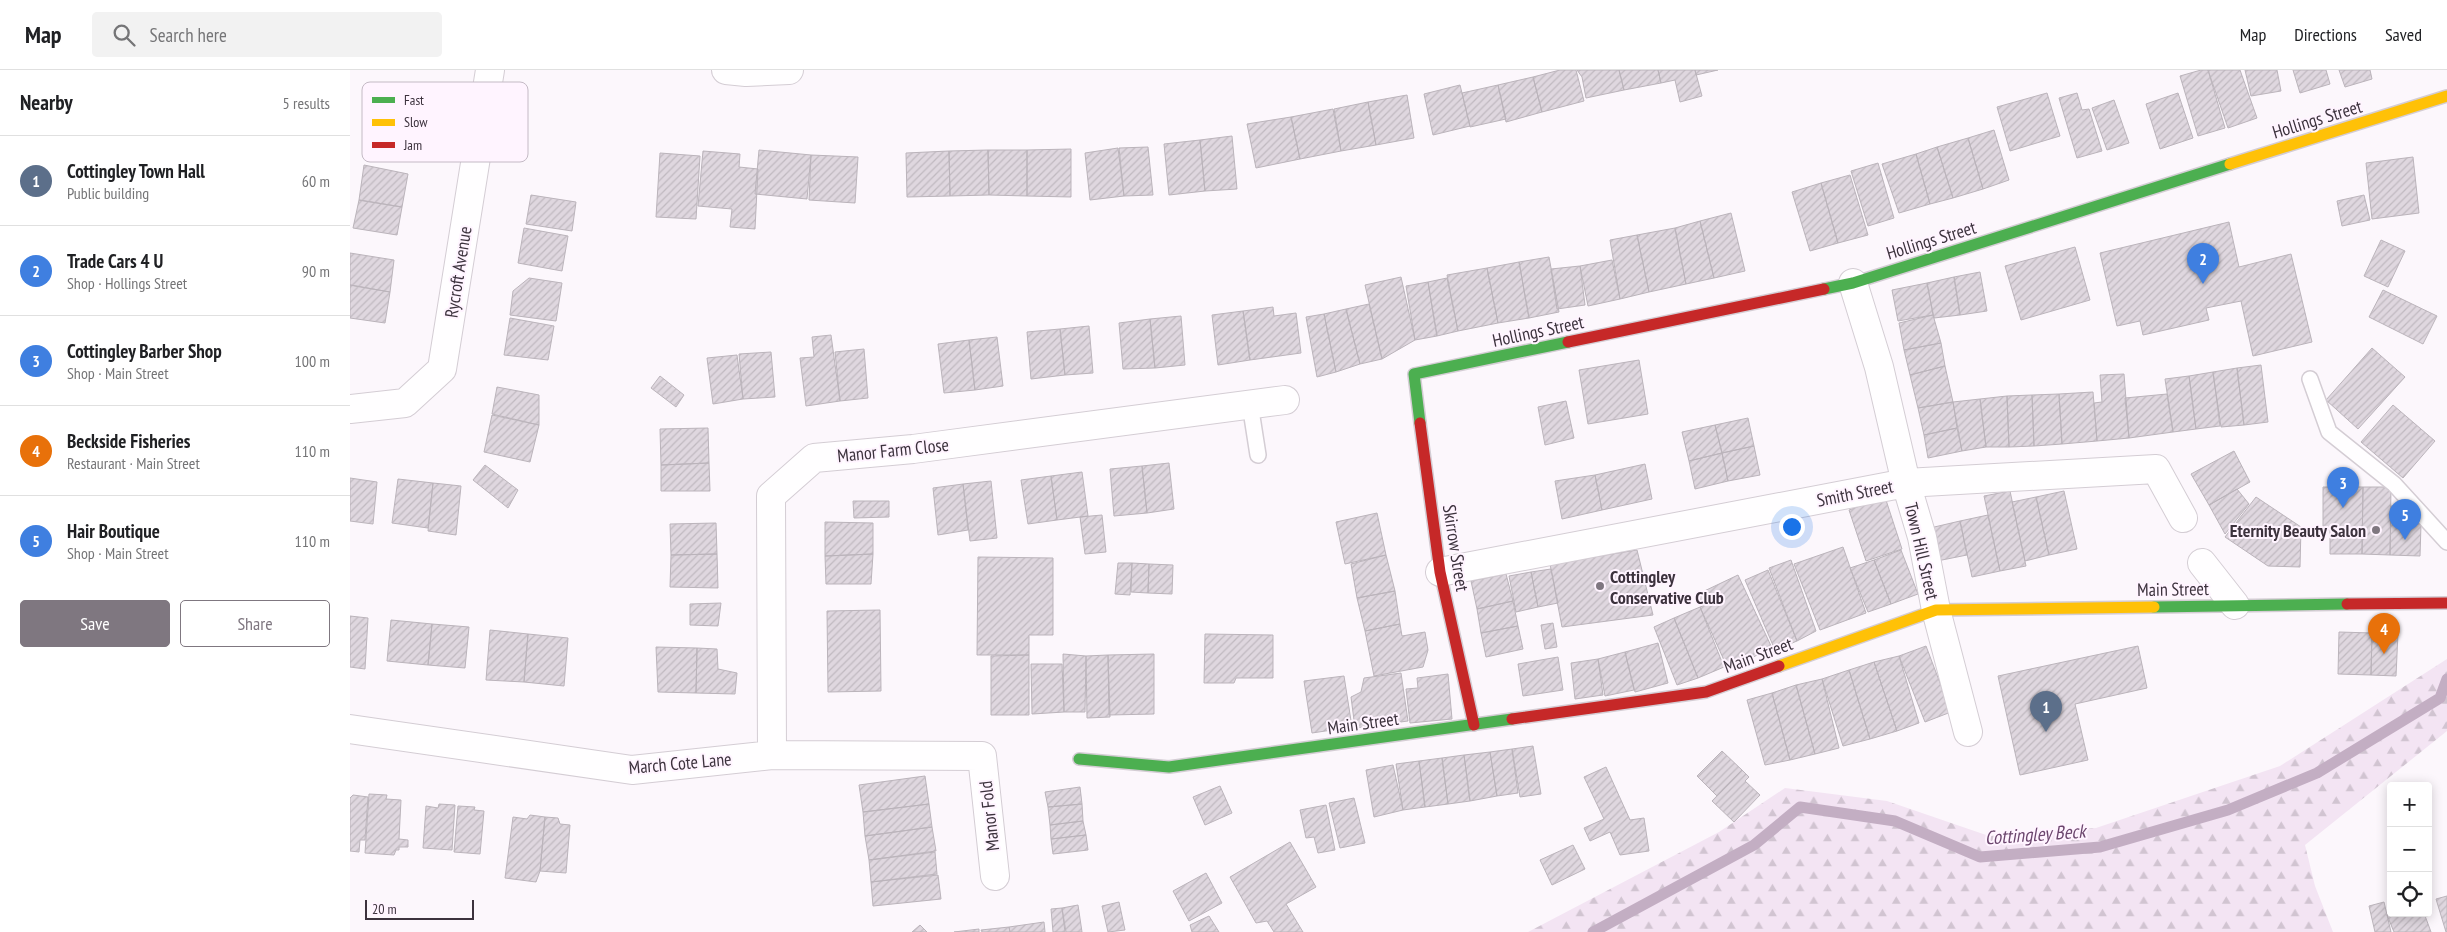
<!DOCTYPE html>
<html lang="en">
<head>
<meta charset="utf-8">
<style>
  :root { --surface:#fff; --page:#f2f2f2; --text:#202124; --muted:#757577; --line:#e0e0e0; --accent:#7f7780 }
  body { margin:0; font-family:"PT Sans Narrow",sans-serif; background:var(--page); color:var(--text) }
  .controls { position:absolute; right:15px; bottom:15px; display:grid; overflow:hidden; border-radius:5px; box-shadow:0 2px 12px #0003 }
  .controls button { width:45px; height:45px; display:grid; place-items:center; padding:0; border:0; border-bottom:1px solid var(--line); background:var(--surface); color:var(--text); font:25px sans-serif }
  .scale { position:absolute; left:15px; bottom:12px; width:109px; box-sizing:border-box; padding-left:5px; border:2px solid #3c323d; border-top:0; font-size:14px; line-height:18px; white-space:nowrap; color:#3c323d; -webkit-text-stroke:4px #fff4ff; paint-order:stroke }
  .you { position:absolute; left:1441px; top:456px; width:18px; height:18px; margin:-12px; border:4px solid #fff; border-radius:50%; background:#1a73e8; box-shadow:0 0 0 8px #1a73e833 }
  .badge { display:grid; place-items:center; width:32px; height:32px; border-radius:50%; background:var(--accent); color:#fff; font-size:16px; font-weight:700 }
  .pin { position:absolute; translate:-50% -41px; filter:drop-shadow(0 1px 2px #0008) }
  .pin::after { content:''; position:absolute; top:26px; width:18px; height:15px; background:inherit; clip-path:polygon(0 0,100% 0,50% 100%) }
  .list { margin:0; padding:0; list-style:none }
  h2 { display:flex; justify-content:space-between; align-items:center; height:65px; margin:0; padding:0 20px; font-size:21px }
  h2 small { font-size:16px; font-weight:400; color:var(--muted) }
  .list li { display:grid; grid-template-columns:32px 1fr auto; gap:15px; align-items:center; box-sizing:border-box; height:90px; padding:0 20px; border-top:1px solid var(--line) }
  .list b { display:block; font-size:19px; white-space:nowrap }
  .list p { margin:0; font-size:16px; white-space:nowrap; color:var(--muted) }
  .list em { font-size:16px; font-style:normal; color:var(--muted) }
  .actions { display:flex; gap:10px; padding:15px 20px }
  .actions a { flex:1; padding:11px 0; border:1px solid var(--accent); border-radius:5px; text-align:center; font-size:18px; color:var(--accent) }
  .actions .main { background:var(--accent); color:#fff }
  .icon { flex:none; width:28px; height:28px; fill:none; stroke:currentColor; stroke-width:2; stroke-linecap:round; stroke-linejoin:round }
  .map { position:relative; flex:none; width:2097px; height:862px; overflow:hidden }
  header { display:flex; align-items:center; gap:30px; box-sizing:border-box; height:70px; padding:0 25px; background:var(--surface); border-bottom:1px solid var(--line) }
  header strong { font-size:24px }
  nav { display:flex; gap:28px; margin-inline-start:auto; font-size:18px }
  .search { width:350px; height:45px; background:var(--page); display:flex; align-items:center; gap:12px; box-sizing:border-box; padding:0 18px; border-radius:5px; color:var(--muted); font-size:19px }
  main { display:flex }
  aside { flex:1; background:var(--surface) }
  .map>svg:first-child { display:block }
  .forest { fill:url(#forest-firs) }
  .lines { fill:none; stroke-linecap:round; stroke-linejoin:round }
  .stream { stroke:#c3aec3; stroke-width:11 }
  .building { fill:url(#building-hatch); stroke:#bbb4bb }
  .lane-casing { stroke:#d4cdd4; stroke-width:18 }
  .street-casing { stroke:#d4cdd4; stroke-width:30 }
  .fast-casing { stroke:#d4cdd4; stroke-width:14 }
  .slow-casing { stroke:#d4cdd4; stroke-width:14 }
  .jam-casing { stroke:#d4cdd4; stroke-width:14 }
  .lane { stroke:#fffeff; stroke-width:15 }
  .street { stroke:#fffeff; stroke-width:28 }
  .fast { stroke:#4caf50; stroke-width:11 }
  .slow { stroke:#ffc107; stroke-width:11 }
  .jam { stroke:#c62828; stroke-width:11 }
  .poi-dot { fill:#7f7780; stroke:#fff4ff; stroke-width:2 }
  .labels { text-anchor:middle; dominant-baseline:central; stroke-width:4; stroke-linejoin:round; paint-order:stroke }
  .street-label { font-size:18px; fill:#3c323d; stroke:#fff4ff }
  .poi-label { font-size:18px; font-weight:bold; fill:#3c323d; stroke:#fff4ff; text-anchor:end }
  .water-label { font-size:19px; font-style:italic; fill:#6c466e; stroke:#fff4ff }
  .key { fill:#fff4ff; stroke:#c4bac5; stroke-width:1 }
  .key-label { font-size:14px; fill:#3c323d }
</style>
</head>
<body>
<header>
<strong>Map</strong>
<div class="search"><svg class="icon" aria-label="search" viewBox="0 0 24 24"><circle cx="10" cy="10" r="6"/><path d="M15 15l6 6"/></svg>Search here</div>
<nav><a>Map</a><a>Directions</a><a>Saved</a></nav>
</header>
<main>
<aside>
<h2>Nearby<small>5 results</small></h2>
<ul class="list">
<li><span class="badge" style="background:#5c6f8a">1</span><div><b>Cottingley Town Hall</b><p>Public building</p></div><em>60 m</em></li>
<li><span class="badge" style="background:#3f7fe0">2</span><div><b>Trade Cars 4 U</b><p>Shop · Hollings Street</p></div><em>90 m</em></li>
<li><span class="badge" style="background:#3f7fe0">3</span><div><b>Cottingley Barber Shop</b><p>Shop · Main Street</p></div><em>100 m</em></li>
<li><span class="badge" style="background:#e8710a">4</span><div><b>Beckside Fisheries</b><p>Restaurant · Main Street</p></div><em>110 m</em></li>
<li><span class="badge" style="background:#3f7fe0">5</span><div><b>Hair Boutique</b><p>Shop · Main Street</p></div><em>110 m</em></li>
</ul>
<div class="actions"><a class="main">Save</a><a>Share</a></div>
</aside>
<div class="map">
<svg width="2097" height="862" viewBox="0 0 2097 862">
  <defs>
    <pattern id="forest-firs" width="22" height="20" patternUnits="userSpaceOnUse" patternTransform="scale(1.25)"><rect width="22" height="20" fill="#f3e4f3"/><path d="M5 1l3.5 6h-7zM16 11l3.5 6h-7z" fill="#d1c4d1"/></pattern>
    <pattern id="building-hatch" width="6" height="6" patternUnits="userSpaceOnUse" patternTransform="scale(1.25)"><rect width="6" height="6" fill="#dfd7df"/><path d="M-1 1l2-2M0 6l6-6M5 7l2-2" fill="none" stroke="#c0b9c0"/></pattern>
  </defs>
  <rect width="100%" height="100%" fill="#fcf7fc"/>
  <path class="forest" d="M2097,589V661L1955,775L1965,816L1983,862H1178L1369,762L1435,718L1537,731L1639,766L1746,758L1930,696Z"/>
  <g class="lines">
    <path class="stream" d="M1243,862L1404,775L1450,737L1545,751L1630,787L1750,777L1878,740L1967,703L2090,628L2097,609"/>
  </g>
  <path class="building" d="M1210,0H1226L1234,31L1192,42L1183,7Z
    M1227,0H1269L1274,20L1236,28L1232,7Z
    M1269,0H1308L1311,13L1274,20Z
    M1308,0H1345L1352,26L1330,32L1325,10L1311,13Z
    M1345,0H1368L1346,5Z
    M1851,0H1858L1875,58L1848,66L1830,6Z
    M1858,0H1890L1907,48L1878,58Z
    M1895,0H1927L1931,21L1901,26Z
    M1943,0H1976L1980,14L1950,23Z
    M1989,0H2020L2022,9L1995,17Z
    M1183,7L1192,42L1156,52L1148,15Z
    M1110,15L1120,56L1083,65L1074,24Z
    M1148,15L1156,49L1120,57L1112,23Z
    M1697,23L1710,66L1660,81L1647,37Z
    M1727,23L1732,40L1739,39L1752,81L1727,88L1709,28Z
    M1828,23L1843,68L1810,79L1796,34Z
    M1057,25L1064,68L1026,75L1018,32Z
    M1764,30L1779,73L1757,80L1742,38Z
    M1018,32L1026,75L991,81L984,39Z
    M983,39L991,81L950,89L941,47Z
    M941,47L950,89L906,98L897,54Z
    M1644,60L1659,110L1633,119L1618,68Z
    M882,66L887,119L855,121L850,70Z
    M1618,68L1633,119L1603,128L1587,77Z
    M850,70L855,121L819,125L814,74Z
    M798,77L803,125L774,126L769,78Z
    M1587,77L1603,128L1580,134L1566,84Z
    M768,78L774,126L740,130L735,83Z
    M721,79V127L677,126V80Z
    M409,80L461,85L457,129L405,124Z
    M638,80H677V126L639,125Z
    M638,80L639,125L600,126L599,81Z
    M353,81L390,84L389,97L408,99L405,159L380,157L382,139L348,136Z
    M599,81L600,126L557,127L556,83Z
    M310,83L350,86L346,149L306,147Z
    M1566,84L1580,134L1549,143L1532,94Z
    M461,85L508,87L505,133L459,130Z
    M2063,87L2069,143L2022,149L2016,93Z
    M1528,93L1544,148L1518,156L1501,101Z
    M14,95L58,104L52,137L9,130Z
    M1500,105L1518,165L1488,173L1471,113Z
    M1471,113L1488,173L1460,181L1442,122Z
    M181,125L226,132L222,161L176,154Z
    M2014,125L2020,150L1992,156L1987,131Z
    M9,130L52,137L47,165L3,158Z
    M1381,143L1395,201L1364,208L1350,151Z
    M1350,151L1364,208L1336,214L1325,158Z
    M1879,152L1889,197L1941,184L1962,272L1903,286L1891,231L1856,238L1859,250L1793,265L1790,251L1767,256L1750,183Z
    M174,158L218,166L212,201L168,193Z
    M1325,158L1336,214L1299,222L1287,165Z
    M1287,165L1299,222L1270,229L1260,170Z
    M2031,170L2055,181L2038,217L2014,206Z
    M1725,177L1740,230L1671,250L1655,196Z
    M0,183L44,190L40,222L0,215Z
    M1199,187L1209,242L1179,248L1169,192Z
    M1262,190L1270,229L1238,236L1230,196Z
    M1169,192L1179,248L1148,253L1137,198Z
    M1230,196L1235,235L1207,239L1201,199Z
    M1137,198L1148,253L1108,261L1097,205Z
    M1630,202L1637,241L1610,245L1604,207Z
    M1051,207L1065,270L1032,289L1015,215Z
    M1604,207L1610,245L1584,248L1577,213Z
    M179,208L212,213L206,251L160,245L163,221Z
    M1097,208L1108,261L1087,266L1078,212Z
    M1078,212L1087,266L1065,270L1056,216Z
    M1577,213L1583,245L1548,251L1542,220Z
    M0,215L40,222L35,253L0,248Z
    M2033,220L2087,246L2073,274L2019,247Z
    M1019,234L1032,289L1010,294L996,239Z
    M923,237L924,246L946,243L951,283L900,290L893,241Z
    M996,239L1010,294L986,302L974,244Z
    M893,241L900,290L868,295L862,245Z
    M974,244L986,302L967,307L956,247Z
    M1583,245L1591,273L1554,280L1549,253Z
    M831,246L835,295L805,298L800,249Z
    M160,248L204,256L198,290L154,285Z
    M800,249L805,298L773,299L769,253Z
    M739,256L743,303L715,305L710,259Z
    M710,259L715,305L681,309L677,262Z
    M481,265L490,331L456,336L450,288L464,287L462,267Z
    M647,267L653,316L625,320L619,270Z
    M619,270L625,320L594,323L588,274Z
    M1591,273L1595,296L1560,305L1554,280Z
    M2022,278L2055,307L2008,359L1976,330Z
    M514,279L518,328L490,331L485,282Z
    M421,282L425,327L393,329L389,284Z
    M387,285L393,329L363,334L357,288Z
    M1289,290L1298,344L1238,354L1229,300Z
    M1911,295L1918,352L1894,355L1887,298Z
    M1595,296L1603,332L1568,338L1560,305Z
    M1887,298L1894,355L1871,357L1863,302Z
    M1863,302L1870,356L1846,359L1839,306Z
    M1774,304L1779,368L1747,371L1744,333L1752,332L1750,305Z
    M310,306L334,325L326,337L301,318Z
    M1839,306L1846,359L1823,362L1815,309Z
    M147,317L189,325V355L142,344Z
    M1743,322L1747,371L1712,374L1709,324Z
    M1709,324L1712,374L1684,376L1682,325Z
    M1817,324L1823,362L1779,368L1775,328Z
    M1682,325L1684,376L1659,377L1657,326Z
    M1657,326L1659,377H1636L1630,329Z
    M1630,329L1636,377L1612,381L1603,332Z
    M1216,331L1224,368L1195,375L1188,337Z
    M1603,332L1607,358L1574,365L1568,338Z
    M2043,335L2085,371L2053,408L2011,372Z
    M142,345L189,355L180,392L134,382Z
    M1398,348L1404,376L1372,383L1365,355Z
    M1365,355L1372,383L1339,391L1332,362Z
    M358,358L359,393L311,395L310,359Z
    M1607,358L1612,381L1578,388L1574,365Z
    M1404,376L1410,405L1378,411L1372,383Z
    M1884,381L1900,412L1859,435L1841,404Z
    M1372,383L1378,411L1345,419L1339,391Z
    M359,393L360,421H311V395Z
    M819,393L824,439L797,443L792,396Z
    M1295,394L1302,429L1252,440L1245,405Z
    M135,395L168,420L158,438L123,410Z
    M792,396L797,443L764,446L760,399Z
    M732,402L738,446L707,450L701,406Z
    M1245,405L1252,440L1212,449L1205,411Z
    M701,406L707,450L678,454L671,410Z
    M0,408L27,412L23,454L0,451Z
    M48,409L83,413L78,458L42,453Z
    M641,411L647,468L620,471L613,414Z
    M83,413L111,416L106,465L78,461Z
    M613,414L618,460L588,465L583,418Z
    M1973,417H2013L2012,484H1980V460L1973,459Z
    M2013,417H2041L2040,485L2012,484Z
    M1887,419L1899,434L1875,464L1859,435Z
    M1660,421L1676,496L1650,501L1634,426Z
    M1714,421L1727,479L1699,485L1686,427Z
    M1535,427L1552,479L1516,491L1499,440Z
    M1686,427L1699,485L1675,491L1662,432Z
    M1906,427L1951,457L1950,497L1918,496L1875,467Z
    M503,431H539V447L504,448Z
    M2041,436L2051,437L2055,453L2071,454L2070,486L2040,485Z
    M1027,443L1036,485L995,494L986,452Z
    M752,445L756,482L735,484L730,447Z
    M1638,445L1650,501L1622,507L1610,451Z
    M1610,451L1617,485L1587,491L1580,458Z
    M475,452L523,453V484L475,486Z
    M366,453L367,484L321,485L320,454Z
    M1493,477L1516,543L1470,560L1444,494Z
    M1287,480L1303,545L1212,557L1200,494Z
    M1551,480L1568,524L1541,534L1524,490Z
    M367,484L368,518L320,517L321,485Z
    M523,484L521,514H476L475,486Z
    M1036,485L1045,521L1007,528L1001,494Z
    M628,487L703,488V565H679V585H627Z
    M1441,490L1466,561L1447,571L1419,498Z
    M1524,490L1541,534L1518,542L1500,498Z
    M768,493H782L780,525L765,524Z
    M782,493L799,494L798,523L781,522Z
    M799,494L823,495L822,524L798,523Z
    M1201,499L1208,533L1188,537L1181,502Z
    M1418,500L1447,571L1425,580L1395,510Z
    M1181,502L1188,537L1166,542L1159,506Z
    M1156,504L1163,531L1127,539L1121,511Z
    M1388,505L1422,578L1378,599L1350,537L1353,536L1348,524Z
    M1045,521L1050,554L1015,561L1007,528Z
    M1163,531L1168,556L1131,563L1127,539Z
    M371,533L368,556L340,555V534Z
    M1350,537L1374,597L1348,608L1324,548Z
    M530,540L531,621L478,622L477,541Z
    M0,546L18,548L15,599L0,597Z
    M1324,548L1348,608L1327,615L1304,557Z
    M41,550L82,554L78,595L37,591Z
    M1203,553L1207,577L1195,579L1191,555Z
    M82,554L119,557L115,598L78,595Z
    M1050,554L1052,566L1075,562L1078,580L1073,597L1024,606L1015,561Z
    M1168,556L1173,579L1136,587L1131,563Z
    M140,560L178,564L174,612L136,610Z
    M1989,562L2022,563L2021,605L1988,604Z
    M2022,563H2048L2046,606L2021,605Z
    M178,564L218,568L214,616L174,612Z
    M855,564L923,565V608H886L884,613H854Z
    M1308,573L1318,613L1285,622L1275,582Z
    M1576,576L1601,642L1575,652L1549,586Z
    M1788,576L1797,618L1725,634L1738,690L1670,705L1648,606Z
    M306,577L347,578L346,623L308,622Z
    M347,578L367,579L368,599L387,603L385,624L346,623Z
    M1275,582L1284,620L1255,626L1248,589Z
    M713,584L736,586L735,642H714Z
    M804,584V644L759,645L758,585Z
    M679,585V645H641V586Z
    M758,585L760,647L737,648L736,586Z
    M1549,586L1569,653L1547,661L1524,592Z
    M1208,587L1213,620L1173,626L1168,594Z
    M1248,589L1253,625L1225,629L1221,593Z
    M1524,592L1547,661L1520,669L1499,600Z
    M681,594H712L714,642L682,644Z
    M1499,600L1520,669L1493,676L1472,609Z
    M1051,603L1058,651L1005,658L1001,627L1011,622L1014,608Z
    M1098,604L1102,649L1060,653L1056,619L1068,618L1067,608Z
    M994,606L1002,657L962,663L954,611Z
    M1472,609L1489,678L1465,684L1446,615Z
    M1446,615L1465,684L1440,690L1422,623Z
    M1422,623L1440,690L1415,695L1397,630Z
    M1183,676L1191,724L1170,727L1162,679Z
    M1162,679L1168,723L1147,726L1140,682Z
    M1372,681L1392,700L1367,726L1347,706Z
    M1140,682L1147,726L1120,731L1114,685Z
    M1114,685L1120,731L1098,734L1092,688Z
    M1092,688L1098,734L1075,737L1069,691Z
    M1069,691L1075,737L1053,740L1046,694Z
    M1043,695L1053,740L1024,747L1016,700Z
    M1256,697L1280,750L1294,748L1299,781L1270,785L1260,762L1240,771L1234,758L1254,749L1234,707Z
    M1392,700L1399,707L1395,711L1410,725L1384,752L1362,731Z
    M575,706L579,734L513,742L509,715Z
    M870,716L882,743L855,755L843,727Z
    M730,717L732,734L698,737L695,722Z
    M19,724L37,725L36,729L51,730L49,769L58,770V777H49V780H46L44,785L15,783Z
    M3,725L18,727L15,770H10L9,782L0,781V728Z
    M1004,728L1015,773L990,778L979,733Z
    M89,734L105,735L102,780L73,778L76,736L88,738Z
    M579,734L582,757L515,766L513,742Z
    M732,734L733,751L700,755L698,737Z
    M976,735L985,780L968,783L964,767L956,768L950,740Z
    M108,736L125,737L124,740L134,741L130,784L104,782Z
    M180,745L195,747L190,801L186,812L155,808L163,747L177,749Z
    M195,747L208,748L210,754L220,755L216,803L190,801Z
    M733,751L736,765L701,769L700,755Z
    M582,757L586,781L519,790L515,766Z
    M736,765L738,780L703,784L701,769Z
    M940,772L966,817L936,834L953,862H924L917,851L906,853L880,807Z
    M1223,775L1235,799L1202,815L1190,790Z
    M585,782L587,804L521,812L519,790Z
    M856,803L872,833L839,851L823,821Z
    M588,805L591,829L523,836L521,812Z
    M2097,826V862H2096L2086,829Z
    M769,832L775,860L758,862L752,836Z
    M2034,832L2041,862H2025L2019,836Z
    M728,835L732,862H716L712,838Z
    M712,838L715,862H703L701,839Z
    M2043,843H2074L2081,862H2044L2037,845Z
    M859,846L869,862H842L840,855Z
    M694,852L695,862H660L659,857Z
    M570,855L577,862H562Z
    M659,857L660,862H632L631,860Z
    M629,859V862H604Z"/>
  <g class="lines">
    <defs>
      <path id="lane" d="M1960,309L1979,362L2044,414L2097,472
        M900,334L908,385"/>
      <path id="street" d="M376,0L396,2L439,0
        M1503,213L1529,297L1556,413L1572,467L1586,540L1618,662
        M0,339L55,333L92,299L140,0
        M1852,493L1885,535
        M1090,502L1556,413L1806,399L1833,448
        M0,659L282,700L422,685L632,686L645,806
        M422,685L421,426L464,388L563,379L935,330"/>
      <path id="fast" d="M1474,219L1503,213L1880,94
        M1070,353L1064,304L1218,272
        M1804,537L1997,534
        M729,689L819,697L1162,649"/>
      <path id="slow" d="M1880,94L2097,26
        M1429,596L1586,540L1804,537"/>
      <path id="jam" d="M1218,272L1474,219
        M1070,353L1090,502L1124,655
        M1997,534L2097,533
        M1162,649L1356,622L1429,596"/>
    </defs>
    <use href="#lane" class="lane-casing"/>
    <use href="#street" class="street-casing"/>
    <use href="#fast" class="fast-casing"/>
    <use href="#slow" class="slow-casing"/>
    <use href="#jam" class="jam-casing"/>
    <use href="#lane" class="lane"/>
    <use href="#street" class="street"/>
    <use href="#fast" class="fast"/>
    <use href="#slow" class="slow"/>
    <use href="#jam" class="jam"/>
  </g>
  <g class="poi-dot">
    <circle cx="2026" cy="460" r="5"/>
    <circle cx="1250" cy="516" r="5"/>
  </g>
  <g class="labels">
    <g class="street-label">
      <text transform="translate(1967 49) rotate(-17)">Hollings Street</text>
      <text transform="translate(1581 170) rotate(-17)">Hollings Street</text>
      <text transform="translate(108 202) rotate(-81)">Rycroft Avenue</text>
      <text transform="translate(1188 261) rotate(-12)">Hollings Street</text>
      <text transform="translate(543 380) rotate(-6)">Manor Farm Close</text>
      <text transform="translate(1505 423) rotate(-11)">Smith Street</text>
      <text transform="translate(1106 478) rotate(81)">Skirrow Street</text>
      <text transform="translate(1572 481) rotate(77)">Town Hill Street</text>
      <text transform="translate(1823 519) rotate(-1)">Main Street</text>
      <text transform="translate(1408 585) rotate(-20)">Main Street</text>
      <text transform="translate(1013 653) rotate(-8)">Main Street</text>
      <text transform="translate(330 693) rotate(-5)">March Cote Lane</text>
      <text transform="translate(639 746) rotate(-96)">Manor Fold</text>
    </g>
    <g class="poi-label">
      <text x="2016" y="460">Eternity Beauty Salon</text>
      <text x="1260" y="506" text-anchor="start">Cottingley<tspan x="1260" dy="21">Conservative Club</tspan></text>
    </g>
    <g class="water-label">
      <text transform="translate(1685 764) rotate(-4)">Cottingley Beck</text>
    </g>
  </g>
  <rect x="12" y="12" width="166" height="80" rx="8" class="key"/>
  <rect x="22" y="27" width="23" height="6" fill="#4caf50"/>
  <rect x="22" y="49" width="23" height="7" fill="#ffc107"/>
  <rect x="22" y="72" width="23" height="6" fill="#c62828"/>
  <g class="key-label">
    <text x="54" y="35">Fast</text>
    <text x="54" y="57">Slow</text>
    <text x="54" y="80">Jam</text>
  </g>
</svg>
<div class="controls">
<button>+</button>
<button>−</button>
<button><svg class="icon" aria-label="locate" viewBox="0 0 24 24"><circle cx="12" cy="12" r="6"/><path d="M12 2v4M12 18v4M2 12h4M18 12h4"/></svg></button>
</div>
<div class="scale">20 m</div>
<div class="you"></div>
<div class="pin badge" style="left:1696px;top:662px;background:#5c6f8a">1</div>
<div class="pin badge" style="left:1853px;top:214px;background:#3f7fe0">2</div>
<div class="pin badge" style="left:1993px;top:438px;background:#3f7fe0">3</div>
<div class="pin badge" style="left:2034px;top:584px;background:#e8710a">4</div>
<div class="pin badge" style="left:2055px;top:470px;background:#3f7fe0">5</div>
</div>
</main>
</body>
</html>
